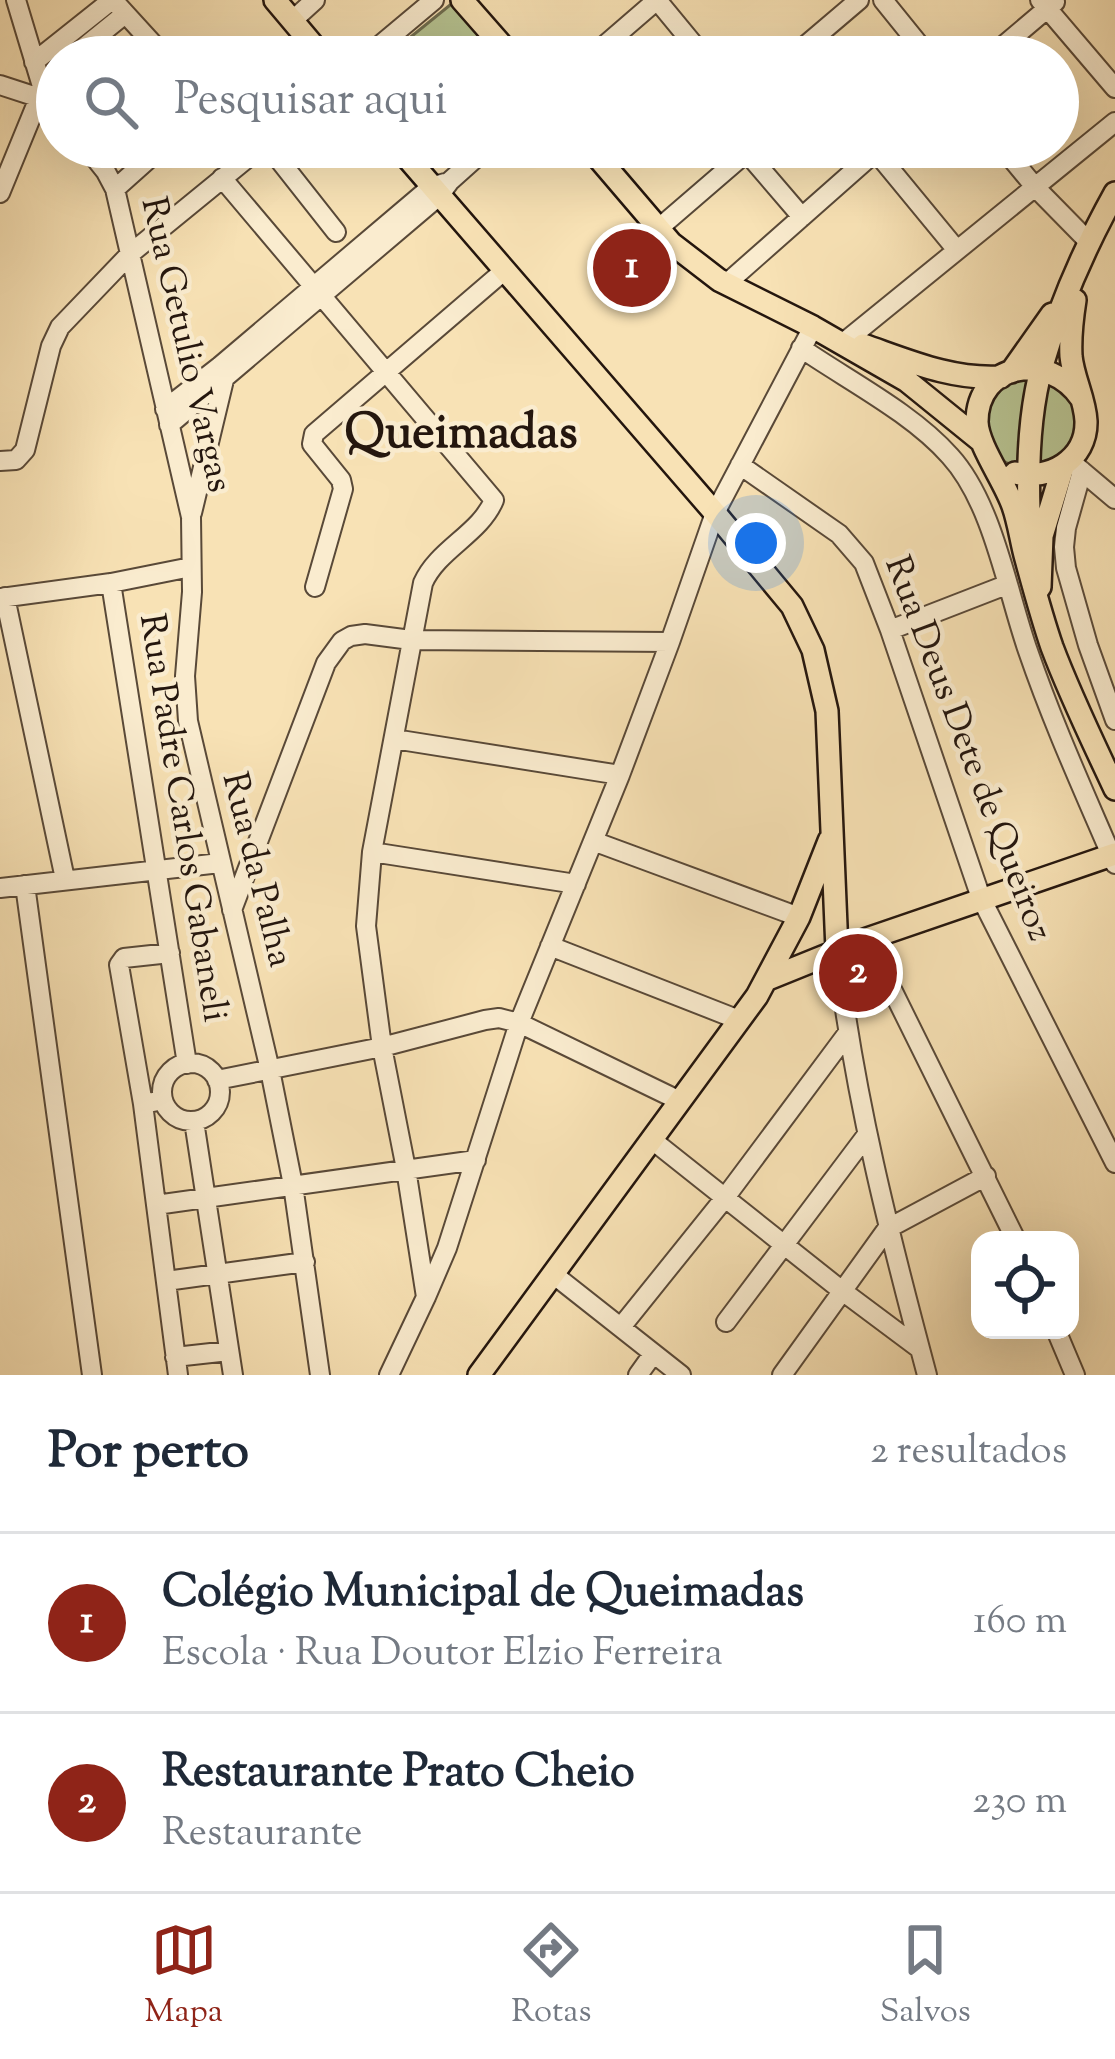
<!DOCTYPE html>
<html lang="pt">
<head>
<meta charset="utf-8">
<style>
  :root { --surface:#fff; --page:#f2f2f3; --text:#1f2937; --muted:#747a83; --line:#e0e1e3; --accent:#8f2418 }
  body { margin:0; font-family:"Sorts Mill Goudy",serif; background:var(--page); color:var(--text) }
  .controls { position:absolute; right:36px; bottom:36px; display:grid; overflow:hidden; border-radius:24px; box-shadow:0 12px 48px #0002 }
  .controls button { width:108px; height:108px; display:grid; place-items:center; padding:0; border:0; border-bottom:3px solid var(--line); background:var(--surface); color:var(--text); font:60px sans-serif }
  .you { position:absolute; left:756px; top:543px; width:42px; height:42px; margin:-30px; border:9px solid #fff; border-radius:50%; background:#1a73e8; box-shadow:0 0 0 18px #1a73e833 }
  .badge { display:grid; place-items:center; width:78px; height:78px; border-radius:50%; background:var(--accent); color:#fff; font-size:39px; font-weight:700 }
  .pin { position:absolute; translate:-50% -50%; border:6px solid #fff; box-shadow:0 3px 12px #0006 }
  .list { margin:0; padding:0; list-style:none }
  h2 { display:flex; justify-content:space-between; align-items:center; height:156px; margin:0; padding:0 48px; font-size:51px }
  h2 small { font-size:39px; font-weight:400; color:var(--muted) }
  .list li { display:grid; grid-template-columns:78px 1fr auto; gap:36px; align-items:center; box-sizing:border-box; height:180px; padding:0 48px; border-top:3px solid var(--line) }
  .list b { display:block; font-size:45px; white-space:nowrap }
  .list p { margin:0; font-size:39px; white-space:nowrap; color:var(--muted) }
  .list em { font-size:39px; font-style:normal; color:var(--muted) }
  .icon { flex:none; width:66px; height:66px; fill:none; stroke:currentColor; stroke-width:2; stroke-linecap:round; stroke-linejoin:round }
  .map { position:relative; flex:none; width:1115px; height:1375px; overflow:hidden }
  .search { position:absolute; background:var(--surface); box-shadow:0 12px 48px #0002; left:36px; right:36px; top:36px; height:132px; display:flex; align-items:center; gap:30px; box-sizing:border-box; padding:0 42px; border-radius:66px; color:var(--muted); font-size:45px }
  .sheet { height:516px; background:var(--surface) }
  nav { display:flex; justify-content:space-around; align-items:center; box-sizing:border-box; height:168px; border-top:3px solid var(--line); background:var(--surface); font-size:33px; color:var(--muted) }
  nav a { display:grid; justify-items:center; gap:6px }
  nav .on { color:var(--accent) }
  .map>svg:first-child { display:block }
  .green { fill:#b7c492; stroke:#6e6d50; stroke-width:3 }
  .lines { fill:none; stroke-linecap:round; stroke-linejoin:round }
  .minor-casing { stroke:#594938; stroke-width:22 }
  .major-casing { stroke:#24160e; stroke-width:26 }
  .minor { stroke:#faeccf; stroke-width:18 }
  .major { stroke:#f8e2b5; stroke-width:21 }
  .labels { text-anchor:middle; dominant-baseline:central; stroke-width:9; stroke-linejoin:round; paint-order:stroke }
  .street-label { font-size:36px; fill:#24160e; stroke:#faeccf }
  .district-label { font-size:48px; font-weight:bold; fill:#24160e; stroke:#faeccf }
</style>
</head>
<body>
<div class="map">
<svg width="1115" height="1375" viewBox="0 0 1115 1375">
  <rect width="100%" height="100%" fill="#f8e2b5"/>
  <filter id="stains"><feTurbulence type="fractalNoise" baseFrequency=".00167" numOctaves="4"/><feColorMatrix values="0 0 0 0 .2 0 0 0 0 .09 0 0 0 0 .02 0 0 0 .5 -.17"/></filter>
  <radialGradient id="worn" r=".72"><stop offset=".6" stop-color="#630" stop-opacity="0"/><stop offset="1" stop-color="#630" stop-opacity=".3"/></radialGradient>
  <path class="green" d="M455,1L501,57H386Z
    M1032,373L1024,471L999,459L982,425L994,390Z
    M1047,376L1079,410L1074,447L1034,471Z"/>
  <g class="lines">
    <defs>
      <path id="minor" d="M16,0L41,83L57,110
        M113,0L165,57
        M883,0L929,57
        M1040,0L1115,88
        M293,20L315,0
        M72,57L125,14
        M366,57L434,0
        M591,57L657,0L704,57
        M792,57L859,0
        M990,57L1055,2
        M34,62L112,0
        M0,85L46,100
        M86,147L106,172L115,189L191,517L192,592L185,676L188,721L270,1070L293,1185L320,1375
        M269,147L336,232
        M742,147L802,217
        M872,147L956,249
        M1002,147L1035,187L1090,243
        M222,178L494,500C480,534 438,549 423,583L372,852L366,926L382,1047L406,1169L426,1297
        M115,189L162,147
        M0,193L39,98
        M659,228L746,153
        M726,284L881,147
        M848,339L1115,122
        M801,348C849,381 912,413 950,456C993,503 1007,591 1028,651C1053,724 1085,794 1115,864
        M165,409L220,366L431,187L445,183
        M169,425L439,196L450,181L488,147
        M0,461L16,460L25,450L51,346L60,327L130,254L261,147
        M740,465L839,534L864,563L890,630L981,898L1115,1163
        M1077,467L1115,499
        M1082,471L1066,528L1064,547L1066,568L1088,645L1115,720
        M192,513L224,380
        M111,583L187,1064
        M315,587L343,489L341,480L312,444L314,434L505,270
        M5,597L65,879
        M0,598L111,583L191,567
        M890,630L1006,585
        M394,739L620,775
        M593,841L799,917
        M372,852L576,884
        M25,885L92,1375
        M0,888L220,863
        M232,910L326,663L342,641L351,636L365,634L411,640L670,642
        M867,939L1016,1240
        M550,946L739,1020
        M837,950C854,1096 889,1233 927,1375
        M162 1092a29 29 0 1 1 58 0a29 29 0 1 1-58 0Z
        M217,1080L382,1047L485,1020L499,1018L519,1023L680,1101
        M163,1100L143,1104L178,1375
        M143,1104L119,965L124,958L170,953
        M194,1121L233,1375
        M651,1139L841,1290L920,1349
        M156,1205L476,1160
        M553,1274L681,1375
        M166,1281L305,1262
        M726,1322L866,1136
        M621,1327L724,1199L847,1034
        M1056,1330L1075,1375
        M175,1357L229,1351
        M389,1375L426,1297L447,1248L519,1023L620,775L670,642L715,513L813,327
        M638,1375L653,1354
        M782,1375L887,1229L986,1176"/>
      <path id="major" d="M275,0L323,57
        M462,0L512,57
        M398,147L715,513L792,606L813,650L827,711L837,950
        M589,147L671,243L719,280L813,327L907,381L981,441
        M863,345C909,361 952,380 1001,377
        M1011,372L1052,314
        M1081,398C1049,351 977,362 977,422C978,446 1004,480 1013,506C1019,523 1021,541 1026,559C1034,588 1042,618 1052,647C1070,695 1093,742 1115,789
        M1015,473C1049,481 1087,460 1086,421C1085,399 1073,378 1071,356C1070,337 1072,319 1075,300
        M1030,534C1027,480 1027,419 1042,366C1059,306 1085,247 1115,193
        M1040,587L1042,536L1063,467
        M768,979L867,939L1115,854
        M479,1375L757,996L799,917L829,841"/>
    </defs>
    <use href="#minor" class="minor-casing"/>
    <use href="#major" class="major-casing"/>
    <use href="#minor" class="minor"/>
    <use href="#major" class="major"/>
  </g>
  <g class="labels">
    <g class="street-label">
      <text transform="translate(185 345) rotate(77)">Rua Getulio Vargas</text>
      <text transform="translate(967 749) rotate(69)">Rua Deus Dete de Queiroz</text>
      <text transform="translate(182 818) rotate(81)">Rua Padre Carlos Gabaneli</text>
      <text transform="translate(256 870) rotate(76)">Rua da Palha</text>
    </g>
    <g class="district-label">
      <text x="461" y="435">Queimadas</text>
    </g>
  </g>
  <rect width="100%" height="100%" filter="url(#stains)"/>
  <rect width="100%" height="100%" fill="url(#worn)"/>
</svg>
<div class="controls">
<button><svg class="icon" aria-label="locate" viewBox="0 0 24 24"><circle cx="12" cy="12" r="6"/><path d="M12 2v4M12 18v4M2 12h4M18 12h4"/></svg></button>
</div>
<div class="you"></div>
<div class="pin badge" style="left:632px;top:268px">1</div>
<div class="pin badge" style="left:858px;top:973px">2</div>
<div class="search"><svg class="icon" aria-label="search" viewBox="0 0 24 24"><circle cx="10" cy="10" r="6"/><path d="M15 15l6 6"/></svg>Pesquisar aqui</div>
</div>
<section class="sheet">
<h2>Por perto<small>2 resultados</small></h2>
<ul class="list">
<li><span class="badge">1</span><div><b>Colégio Municipal de Queimadas</b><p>Escola · Rua Doutor Elzio Ferreira</p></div><em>160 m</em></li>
<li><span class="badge">2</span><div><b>Restaurante Prato Cheio</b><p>Restaurante</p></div><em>230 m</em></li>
</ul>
</section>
<nav>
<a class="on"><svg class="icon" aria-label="map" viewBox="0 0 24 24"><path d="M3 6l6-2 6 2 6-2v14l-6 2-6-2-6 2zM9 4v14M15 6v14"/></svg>Mapa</a>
<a><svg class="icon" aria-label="directions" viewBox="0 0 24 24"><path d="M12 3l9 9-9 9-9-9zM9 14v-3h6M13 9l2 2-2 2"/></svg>Rotas</a>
<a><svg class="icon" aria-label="saved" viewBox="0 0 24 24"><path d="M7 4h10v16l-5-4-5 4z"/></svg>Salvos</a>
</nav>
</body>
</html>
